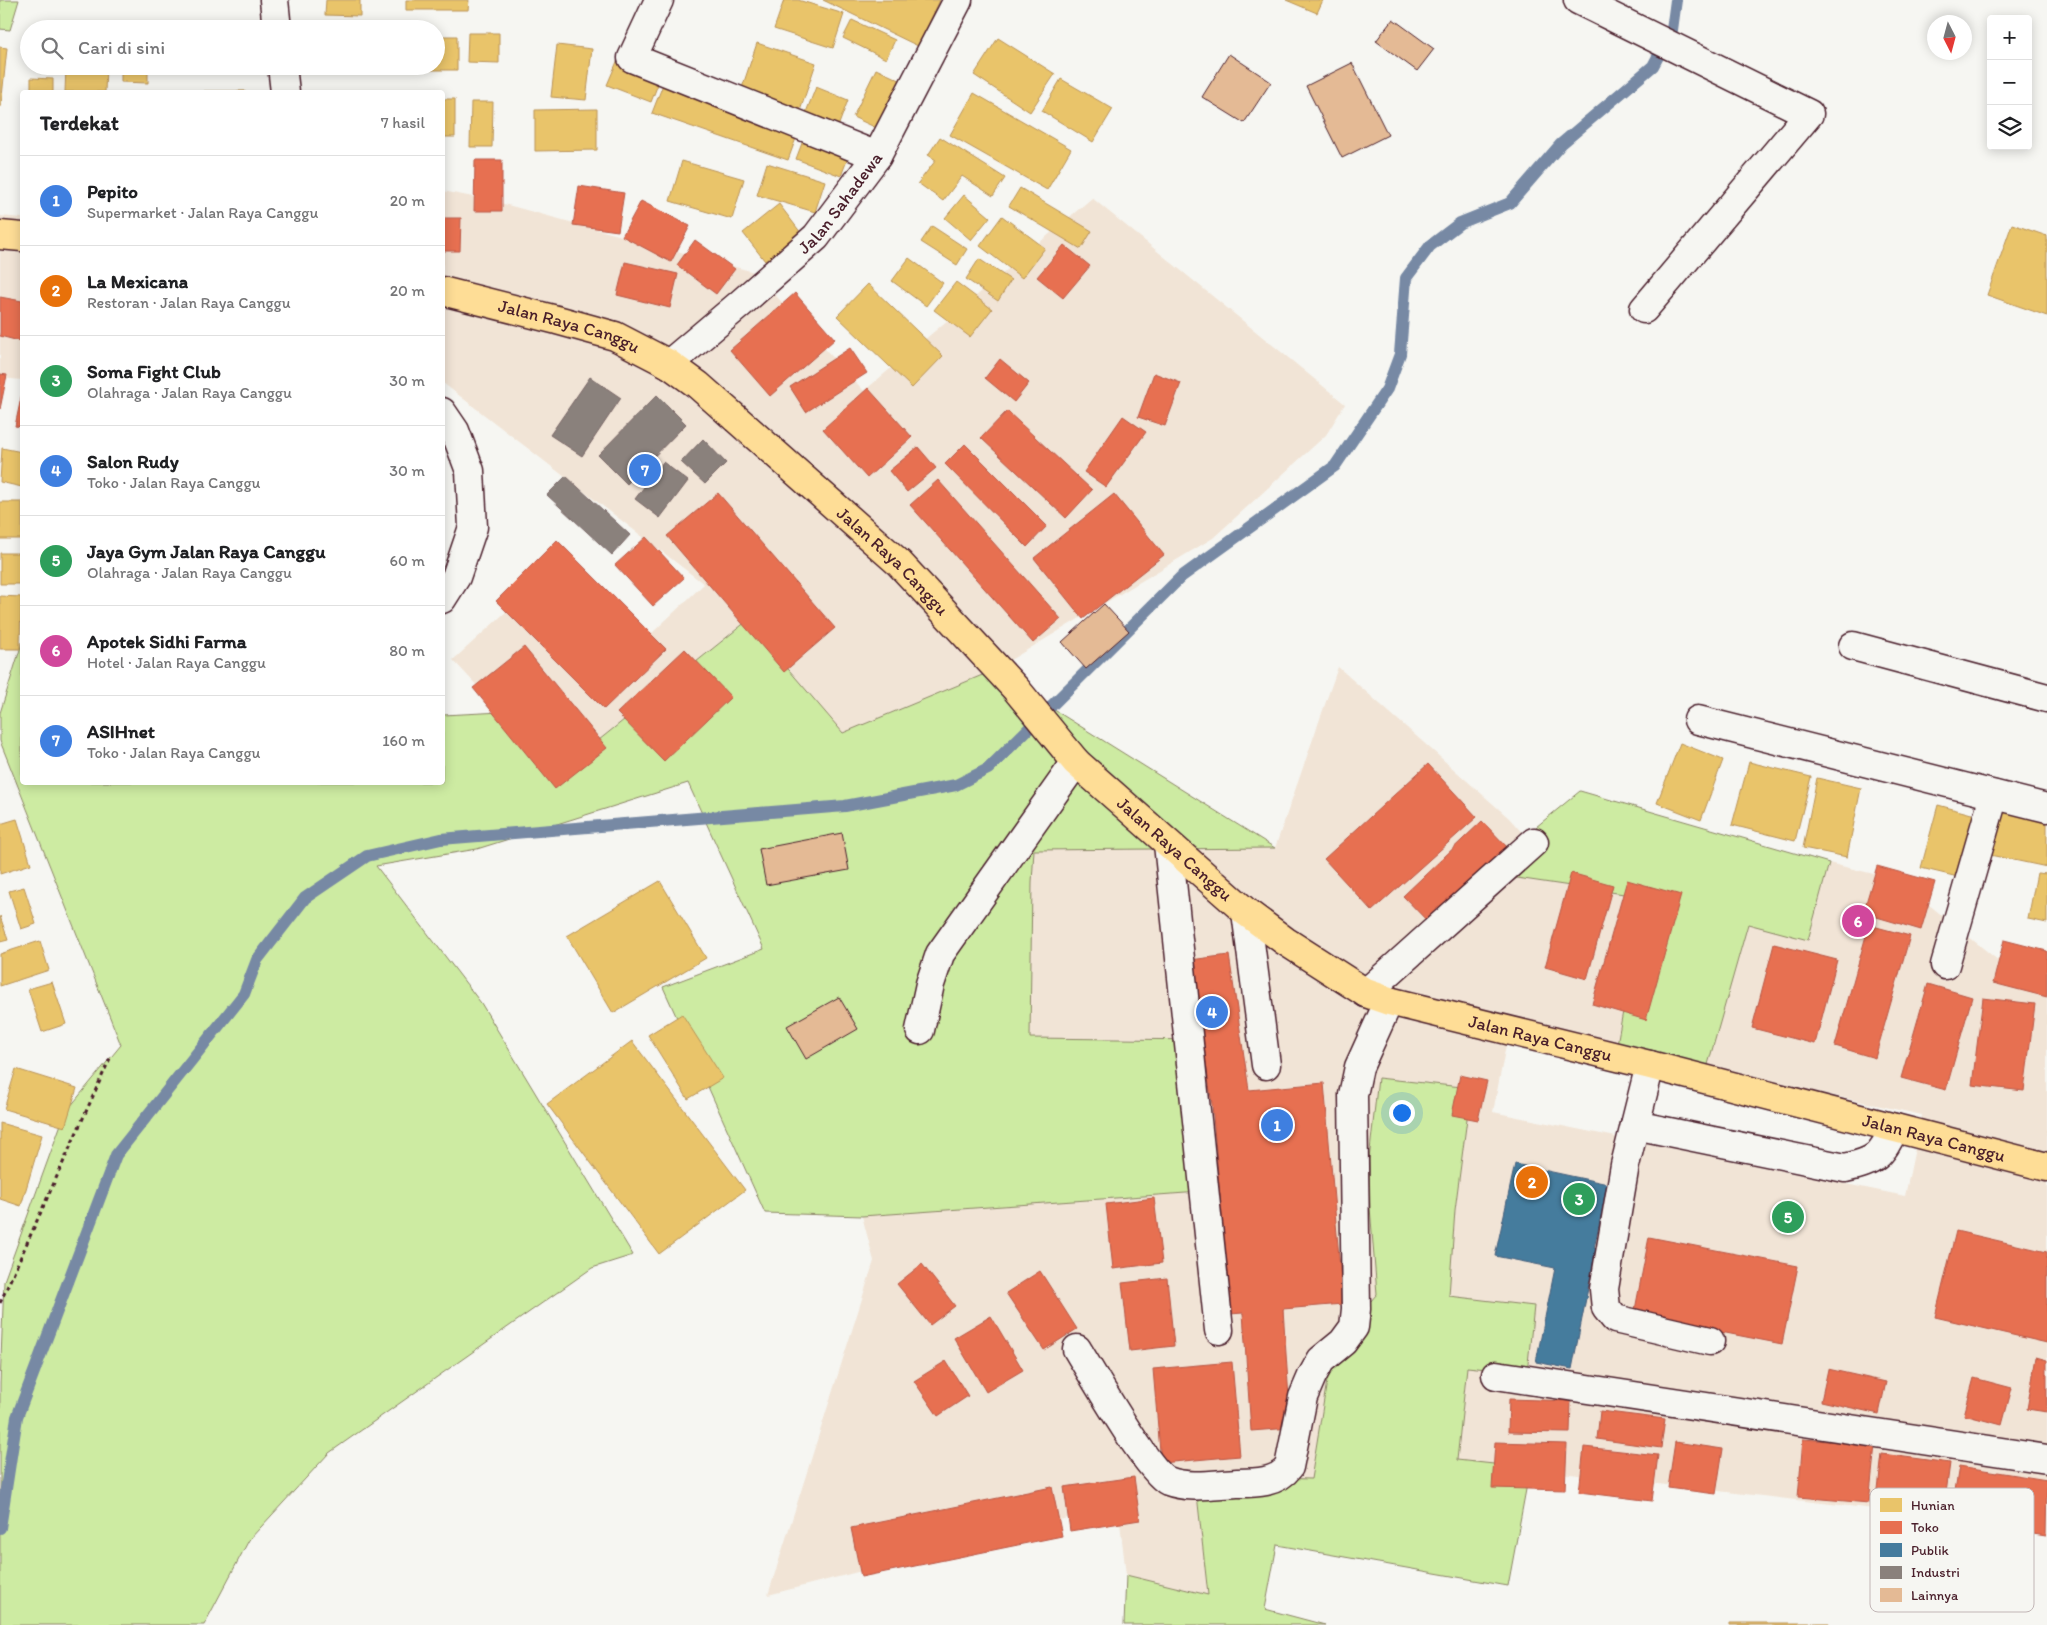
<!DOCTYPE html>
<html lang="id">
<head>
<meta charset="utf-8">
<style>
  :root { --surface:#fff; --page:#f2f2f2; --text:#202124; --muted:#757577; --line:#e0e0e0; --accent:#0b8043 }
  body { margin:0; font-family:Itim,sans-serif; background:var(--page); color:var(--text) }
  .controls { position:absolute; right:15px; top:15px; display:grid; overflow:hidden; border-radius:5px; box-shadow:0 2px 12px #0003 }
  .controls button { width:45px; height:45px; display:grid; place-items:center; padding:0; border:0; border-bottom:1px solid var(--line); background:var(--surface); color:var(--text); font:25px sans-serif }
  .compass { position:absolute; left:1927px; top:15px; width:45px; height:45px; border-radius:50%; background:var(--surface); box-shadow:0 2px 12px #0003; rotate:174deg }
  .you { position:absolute; left:1401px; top:1112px; width:18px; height:18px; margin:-12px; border:4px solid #fff; border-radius:50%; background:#1a73e8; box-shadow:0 0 0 8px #1a73e833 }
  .badge { display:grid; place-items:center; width:32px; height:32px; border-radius:50%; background:var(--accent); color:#fff; font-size:16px; font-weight:700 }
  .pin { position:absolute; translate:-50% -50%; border:2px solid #fff; box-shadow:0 1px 5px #0006 }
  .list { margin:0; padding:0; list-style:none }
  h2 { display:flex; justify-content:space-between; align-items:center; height:65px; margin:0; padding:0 20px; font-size:21px }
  h2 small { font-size:16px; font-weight:400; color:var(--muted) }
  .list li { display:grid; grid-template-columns:32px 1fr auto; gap:15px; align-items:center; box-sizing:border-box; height:90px; padding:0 20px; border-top:1px solid var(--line) }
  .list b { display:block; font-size:19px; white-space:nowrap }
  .list p { margin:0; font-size:16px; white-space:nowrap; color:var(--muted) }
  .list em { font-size:16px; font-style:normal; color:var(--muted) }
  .icon { flex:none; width:28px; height:28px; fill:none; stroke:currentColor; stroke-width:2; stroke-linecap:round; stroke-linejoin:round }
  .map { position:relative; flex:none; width:2047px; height:1625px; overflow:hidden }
  .search { position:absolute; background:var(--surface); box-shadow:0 2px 12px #0003; left:20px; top:20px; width:425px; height:55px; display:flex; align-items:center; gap:12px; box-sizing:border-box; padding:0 18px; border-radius:28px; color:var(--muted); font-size:19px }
  .panel { position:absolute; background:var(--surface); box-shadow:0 2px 12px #0003; left:20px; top:90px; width:425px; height:695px; border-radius:5px }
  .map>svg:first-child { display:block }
  .built { fill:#f1e4d6 }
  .green { fill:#cdeba2; stroke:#8c8566 }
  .homes { fill:#e9c46a; stroke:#b99257 }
  .shops { fill:#e76f51; stroke:#b85746 }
  .public { fill:#457b9d; stroke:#465f7b }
  .industry { fill:#8a817c; stroke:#776464 }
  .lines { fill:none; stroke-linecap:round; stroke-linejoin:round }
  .stream { stroke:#7789a4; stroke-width:12 }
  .building { fill:#e4ba95; stroke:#4a1f2b }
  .minor-casing { stroke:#4a1f2b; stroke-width:31 }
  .major-casing { stroke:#4a1f2b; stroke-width:31 }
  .path { stroke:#4a1f2b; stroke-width:3; stroke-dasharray:4 4; stroke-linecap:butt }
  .minor { stroke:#f6f6f2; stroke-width:28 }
  .major { stroke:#fedd96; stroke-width:28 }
  .labels { text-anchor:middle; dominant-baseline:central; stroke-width:5; stroke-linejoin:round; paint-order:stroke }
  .street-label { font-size:18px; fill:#4a1f2b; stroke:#f6f6f2 }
  .key { fill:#f6f6f2; stroke:#c2b6b6; stroke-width:1 }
  .key-label { font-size:14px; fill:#4a1f2b }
</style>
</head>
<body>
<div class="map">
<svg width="2047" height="1625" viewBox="0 0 2047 1625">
  <rect width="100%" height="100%" fill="#f6f6f2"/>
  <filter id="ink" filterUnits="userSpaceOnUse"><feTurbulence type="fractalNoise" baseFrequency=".02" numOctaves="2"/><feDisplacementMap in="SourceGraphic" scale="10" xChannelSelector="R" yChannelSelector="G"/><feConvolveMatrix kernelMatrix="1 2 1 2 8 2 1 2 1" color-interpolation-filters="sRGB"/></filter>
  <g filter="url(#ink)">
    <path class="built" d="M443,191L493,201L754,272L864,391L1092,198L1345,404L1326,435L1213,538L992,671L843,733L747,621L558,773L453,660L531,589L614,669L704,584L443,383Z
      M0,216L22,218V380L0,378Z
      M1338,667L1509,818L1525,836L1510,877L1644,897L1615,1055L1509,1030L1493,1112L1905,1196L1922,1115L1707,1068L1748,923L1808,940L1829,863L1898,880L2004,965L2047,980V1535L1979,1521L1457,1461L1467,1366L1534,1306L1449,1296L1455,1210L1471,1088L1378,1078L1369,1160L1370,1207L1377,1294L1333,1344L1311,1479L1195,1476L1208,1595L1126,1575L1118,1505L768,1595L874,1261L862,1216L1200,1192L1203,1040L1030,1038L1032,882L1034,850L1275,848Z"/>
    <path class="green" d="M0,0H19L10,30L0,29Z
      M747,621L843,733L992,671L1275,848L1034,850L1032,882L1030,1038L1203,1040L1200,1192L862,1216L765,1213L663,987L764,949L688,783L477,849L376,866L481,1003L633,1255L592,1268L329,1453L249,1540L204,1625H0V1384L4,1281L65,1113L121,1045L0,741V713L22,643V782H442L443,715L502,712L558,773Z
      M1580,791L1829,863L1808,940L1748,924L1707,1068L1615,1055L1644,897L1510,877L1525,836Z
      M1378,1078L1471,1088L1455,1210L1449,1296L1534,1306L1527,1373L1467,1367L1457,1460L1530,1468L1508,1586L1277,1545L1265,1609L1325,1625H1124L1126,1575L1208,1595L1195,1476L1311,1479L1333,1344L1377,1294L1370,1207L1369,1160Z"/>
    <path class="homes" d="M326,0H360V16L325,15Z
      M406,0H469L468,10H406Z
      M784,0H798L844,14L833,48L774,29Z
      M823,0H940L918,46Z
      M1286,0H1323L1317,13Z
      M852,20L895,40L886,59L843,38Z
      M468,33H499V63L467,62Z
      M436,36H457V70H399V66H436Z
      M998,38L1055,74L1030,112L974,75Z
      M757,43L816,63L797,120L738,100Z
      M557,45L592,49L586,100L551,97Z
      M0,47L7,48L1,107H0Z
      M619,57L662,74L651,102L607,85Z
      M66,66H106L105,92H65Z
      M121,66H148V83L121,82Z
      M876,69L904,82L881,130L853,117Z
      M31,78L53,79V92H31Z
      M1061,79L1113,109L1093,142L1042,111Z
      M664,82L799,130L788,160L652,113Z
      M816,87L848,100L836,132L803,120Z
      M204,91H245V92H204Z
      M974,93L1071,149L1047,190L950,135Z
      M442,99H455V137H442Z
      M471,102H493L492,147H470Z
      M597,109V150L535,151V110Z
      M807,130L852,147L841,176L796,159Z
      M940,137L1005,178L993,196L962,176L943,201L918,183L936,160L928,155Z
      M682,161L744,179L732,219L670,201Z
      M767,163L825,181L815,212L757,195Z
      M1020,188L1092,231L1081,249L1009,206Z
      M964,195L990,217L971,240L945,218Z
      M779,204L801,233L765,261L743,233Z
      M1002,216L1045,248L1022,278L980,246Z
      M2012,224L2047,236V316L1987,295Z
      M932,226L967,249L957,265L921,242Z
      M909,258L943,283L926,306L892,281Z
      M979,259L1011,280L998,301L966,279Z
      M956,282L992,309L970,337L934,310Z
      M868,284L943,356L912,388L837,316Z
      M2,448L22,452V487L0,482Z
      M0,502H22V539H0Z
      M0,553H22V584H0Z
      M0,596L21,597L20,649H0Z
      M1680,743L1723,760L1701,820L1657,803Z
      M1749,762L1811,777L1795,841L1732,825Z
      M1817,778L1861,788L1847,857L1803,848Z
      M1938,805L1979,816L1962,878L1921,868Z
      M2001,807L2047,817V867L1990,855Z
      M17,819L31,864L0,874V824Z
      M2037,873L2047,874V923L2028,919Z
      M660,881L706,958L613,1013L567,936Z
      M24,887L36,924L21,929L9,891Z
      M0,916L8,940L0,942Z
      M40,941L49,970L0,986V954Z
      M52,982L66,1024L42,1032L28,989Z
      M682,1014L723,1078L688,1099L648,1035Z
      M632,1041L745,1190L659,1254L547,1104Z
      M16,1069L77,1088L65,1127L4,1109Z
      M0,1123L42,1135L21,1206L0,1199Z
      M1729,1623H1829V1625H1729Z"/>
    <path class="shops" d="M475,160H502V211H474Z
      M579,186L624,193L618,231L573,225Z
      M641,201L690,226L671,262L622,236Z
      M442,218H461L460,251H442Z
      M695,240L735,269L716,294L677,265Z
      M1064,245L1090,266L1063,298L1037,277Z
      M625,262L678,274L670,308L617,295Z
      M795,293L835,339L770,396L730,350Z
      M0,297L22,301V327L19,341L0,336Z
      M850,348L867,373L806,412L790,387Z
      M1000,359L1029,383L1014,402L985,378Z
      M1154,373L1181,383L1165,426L1138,417Z
      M0,374L7,375L0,409Z
      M868,388L912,437L867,478L823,429Z
      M22,393V427L15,426Z
      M1007,411L1092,490L1066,518L981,438Z
      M1123,416L1146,432L1106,487L1084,472Z
      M965,444L1047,526L1027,547L945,464Z
      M918,447L936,468L907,492L889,471Z
      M938,480L1061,619L1033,643L910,505Z
      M718,493L835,628L784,672L667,536Z
      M1114,494L1164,555L1083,619L1034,558Z
      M646,537L684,578L653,606L615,565Z
      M557,540L666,649L604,709L496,601Z
      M524,647L607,748L555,789L473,688Z
      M685,649L731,697L664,761L617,713Z
      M1428,764L1477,817L1372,911L1324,859Z
      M1482,821L1511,851L1432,926L1403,896Z
      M1877,866L1935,882L1921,930L1863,913Z
      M1571,873L1613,885L1587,979L1545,967Z
      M1627,880L1681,895L1646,1020L1592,1004Z
      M1869,925L1910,936L1875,1058L1835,1046Z
      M2004,940L2047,951V997L1993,983Z
      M1774,944L1837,960L1815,1044L1752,1028Z
      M1229,955L1249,1090L1324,1083L1343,1304L1283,1309L1291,1428L1251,1431L1243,1313L1230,1314L1212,1104L1190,960Z
      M1928,984L1972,997L1946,1090L1901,1078Z
      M1983,998L2035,1004L2024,1091L1972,1085Z
      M1460,1075L1487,1081L1478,1120L1452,1115Z
      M1154,1198L1162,1263L1113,1269L1106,1204Z
      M1956,1231L2047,1252V1343L1935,1317Z
      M1649,1237L1798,1266L1782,1344L1634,1315Z
      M922,1264L955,1306L930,1325L897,1284Z
      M1040,1271L1077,1329L1044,1350L1006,1293Z
      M1167,1278L1174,1346L1130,1351L1122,1283Z
      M991,1316L1023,1370L986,1392L954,1338Z
      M2036,1357L2047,1360V1412L2027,1409Z
      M946,1361L968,1396L938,1416L914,1381Z
      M1232,1362L1240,1456L1161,1463L1153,1369Z
      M1828,1369L1886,1382L1879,1414L1821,1401Z
      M1974,1378L2012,1388L2002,1425L1964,1415Z
      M1509,1399L1571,1401L1570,1433L1508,1432Z
      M1600,1411L1665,1419L1661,1448L1597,1439Z
      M1803,1439L1875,1445L1869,1503L1798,1497Z
      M1495,1442L1567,1444L1565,1490L1492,1488Z
      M1675,1442L1723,1449L1716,1494L1668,1488Z
      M1584,1447L1658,1455L1652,1501L1579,1492Z
      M1882,1454L1950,1463L1943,1516L1876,1507Z
      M1959,1466L2047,1480L2046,1536L1950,1521Z
      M1134,1477L1140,1520L1070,1531L1064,1487Z
      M1052,1487L1062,1536L861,1577L851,1528Z"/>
    <path class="public" d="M1515,1164L1608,1184L1594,1248H1596L1572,1369L1536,1362L1555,1268L1495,1256Z"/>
    <path class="industry" d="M590,377L621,398L582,456L550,435Z
      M657,395L686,424L627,484L598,455Z
      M703,439L726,463L705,484L681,462Z
      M663,462L688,481L660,518L635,499Z
      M566,476L630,535L612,555L547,495Z"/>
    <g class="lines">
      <path class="stream" d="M0,1528L17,1417L116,1155L244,994L257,960L305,898L367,856L441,839L845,806L956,785L988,769L1181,577L1335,466L1387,389L1400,354L1406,278L1430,246L1460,223L1510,203L1561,144L1653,66L1672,30L1676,0"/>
    </g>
    <path class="building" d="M1393,19L1434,49L1417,71L1376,41Z
      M1229,54L1271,82L1244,123L1202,97Z
      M1352,63L1388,135L1342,158L1306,86Z
      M1104,604L1129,631L1086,669L1062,642Z
      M842,833L849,870L766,885L759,849Z
      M839,997L858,1029L806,1059L787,1026Z"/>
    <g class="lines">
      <defs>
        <g id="minor">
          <path d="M274,0L277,29"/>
          <path d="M659,0L632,58L877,156"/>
          <path d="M1578,0L1809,114L1644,309"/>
          <path d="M282,66L285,92"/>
          <path id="s1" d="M669,364L740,304L816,237L877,156L958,0"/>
          <path d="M442,412L455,431L470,471L473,527L456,577L442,599"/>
          <path d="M1853,646L2047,698"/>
          <path d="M1698,720L2047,808"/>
          <path d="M1168,844L1219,1330"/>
          <path d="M1246,912L1266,1065"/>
          <path d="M1945,965L1994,795"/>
          <path d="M1366,993L1534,842"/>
          <path d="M920,1030L930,984L940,954L1076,762"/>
          <path d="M1650,1065L1625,1165L1604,1289L1606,1308L1615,1319L1710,1341"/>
          <path d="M1635,1125L1845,1168C1877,1161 1880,1156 1895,1128"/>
          <path d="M1077,1349C1091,1372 1149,1473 1168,1481C1189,1489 1215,1484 1237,1483C1256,1483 1277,1483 1289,1467L1303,1397L1312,1376L1321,1360L1343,1342L1354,1327L1356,1309L1353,1095L1359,1067L1389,1001"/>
          <path d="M1496,1375L2047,1459"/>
        </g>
        <g id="major">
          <path d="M0,235L22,237"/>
          <path id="s2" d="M442,291L557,320L615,336L669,364L698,385L899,563L1016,689L1076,762L1246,912L1285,941L1366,993L1389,1001L1650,1065L2047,1167"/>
        </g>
      </defs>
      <use href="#minor" class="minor-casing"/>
      <use href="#major" class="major-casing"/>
      <path class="path" d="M0,1303L111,1056"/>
      <use href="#minor" class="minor"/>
      <use href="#major" class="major"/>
    </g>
  </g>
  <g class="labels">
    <g class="street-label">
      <text stroke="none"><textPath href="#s1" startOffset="236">Jalan Sahadewa</textPath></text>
      <text stroke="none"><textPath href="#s2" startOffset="132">Jalan Raya Canggu</textPath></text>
      <text stroke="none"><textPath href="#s2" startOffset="538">Jalan Raya Canggu</textPath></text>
      <text stroke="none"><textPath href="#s2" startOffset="942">Jalan Raya Canggu</textPath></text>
      <text stroke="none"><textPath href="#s2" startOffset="1362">Jalan Raya Canggu</textPath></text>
      <text stroke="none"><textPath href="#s2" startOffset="1768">Jalan Raya Canggu</textPath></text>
    </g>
  </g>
  <rect x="1870" y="1488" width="164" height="124" rx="8" class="key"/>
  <rect x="1880" y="1498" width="22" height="14" fill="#e9c46a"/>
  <rect x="1880" y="1521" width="22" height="13" fill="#e76f51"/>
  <rect x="1880" y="1543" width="22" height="14" fill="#457b9d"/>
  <rect x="1880" y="1566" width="22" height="13" fill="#8a817c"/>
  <rect x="1880" y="1588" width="22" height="14" fill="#e4ba95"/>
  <g class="key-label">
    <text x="1911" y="1510">Hunian</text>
    <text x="1911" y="1532">Toko</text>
    <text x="1911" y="1555">Publik</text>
    <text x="1911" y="1577">Industri</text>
    <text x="1911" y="1600">Lainnya</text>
  </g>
</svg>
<div class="controls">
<button>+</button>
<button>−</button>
<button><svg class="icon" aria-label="layers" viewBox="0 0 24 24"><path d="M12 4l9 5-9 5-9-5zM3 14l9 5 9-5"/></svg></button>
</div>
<svg class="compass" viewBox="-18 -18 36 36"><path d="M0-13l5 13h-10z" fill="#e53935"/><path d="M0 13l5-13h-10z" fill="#757577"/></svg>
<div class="you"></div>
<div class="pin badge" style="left:1277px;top:1125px;background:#3f7fe0">1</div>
<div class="pin badge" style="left:1532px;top:1182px;background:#e8710a">2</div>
<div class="pin badge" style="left:1579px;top:1199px;background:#2e9e5b">3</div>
<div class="pin badge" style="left:1212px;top:1012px;background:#3f7fe0">4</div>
<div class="pin badge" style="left:1788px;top:1217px;background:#2e9e5b">5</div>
<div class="pin badge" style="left:1858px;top:921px;background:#d1479c">6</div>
<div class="pin badge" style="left:645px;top:470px;background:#3f7fe0">7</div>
<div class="search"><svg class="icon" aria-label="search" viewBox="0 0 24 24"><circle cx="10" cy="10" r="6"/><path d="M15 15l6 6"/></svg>Cari di sini</div>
<section class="panel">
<h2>Terdekat<small>7 hasil</small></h2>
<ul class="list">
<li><span class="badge" style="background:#3f7fe0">1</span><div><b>Pepito</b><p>Supermarket · Jalan Raya Canggu</p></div><em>20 m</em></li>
<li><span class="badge" style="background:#e8710a">2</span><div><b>La Mexicana</b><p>Restoran · Jalan Raya Canggu</p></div><em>20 m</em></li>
<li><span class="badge" style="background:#2e9e5b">3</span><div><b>Soma Fight Club</b><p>Olahraga · Jalan Raya Canggu</p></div><em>30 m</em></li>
<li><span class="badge" style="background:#3f7fe0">4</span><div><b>Salon Rudy</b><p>Toko · Jalan Raya Canggu</p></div><em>30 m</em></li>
<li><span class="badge" style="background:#2e9e5b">5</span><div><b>Jaya Gym Jalan Raya Canggu</b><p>Olahraga · Jalan Raya Canggu</p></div><em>60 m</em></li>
<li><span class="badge" style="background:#d1479c">6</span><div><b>Apotek Sidhi Farma</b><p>Hotel · Jalan Raya Canggu</p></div><em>80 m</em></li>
<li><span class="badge" style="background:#3f7fe0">7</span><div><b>ASIHnet</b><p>Toko · Jalan Raya Canggu</p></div><em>160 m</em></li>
</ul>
</section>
</div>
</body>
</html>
